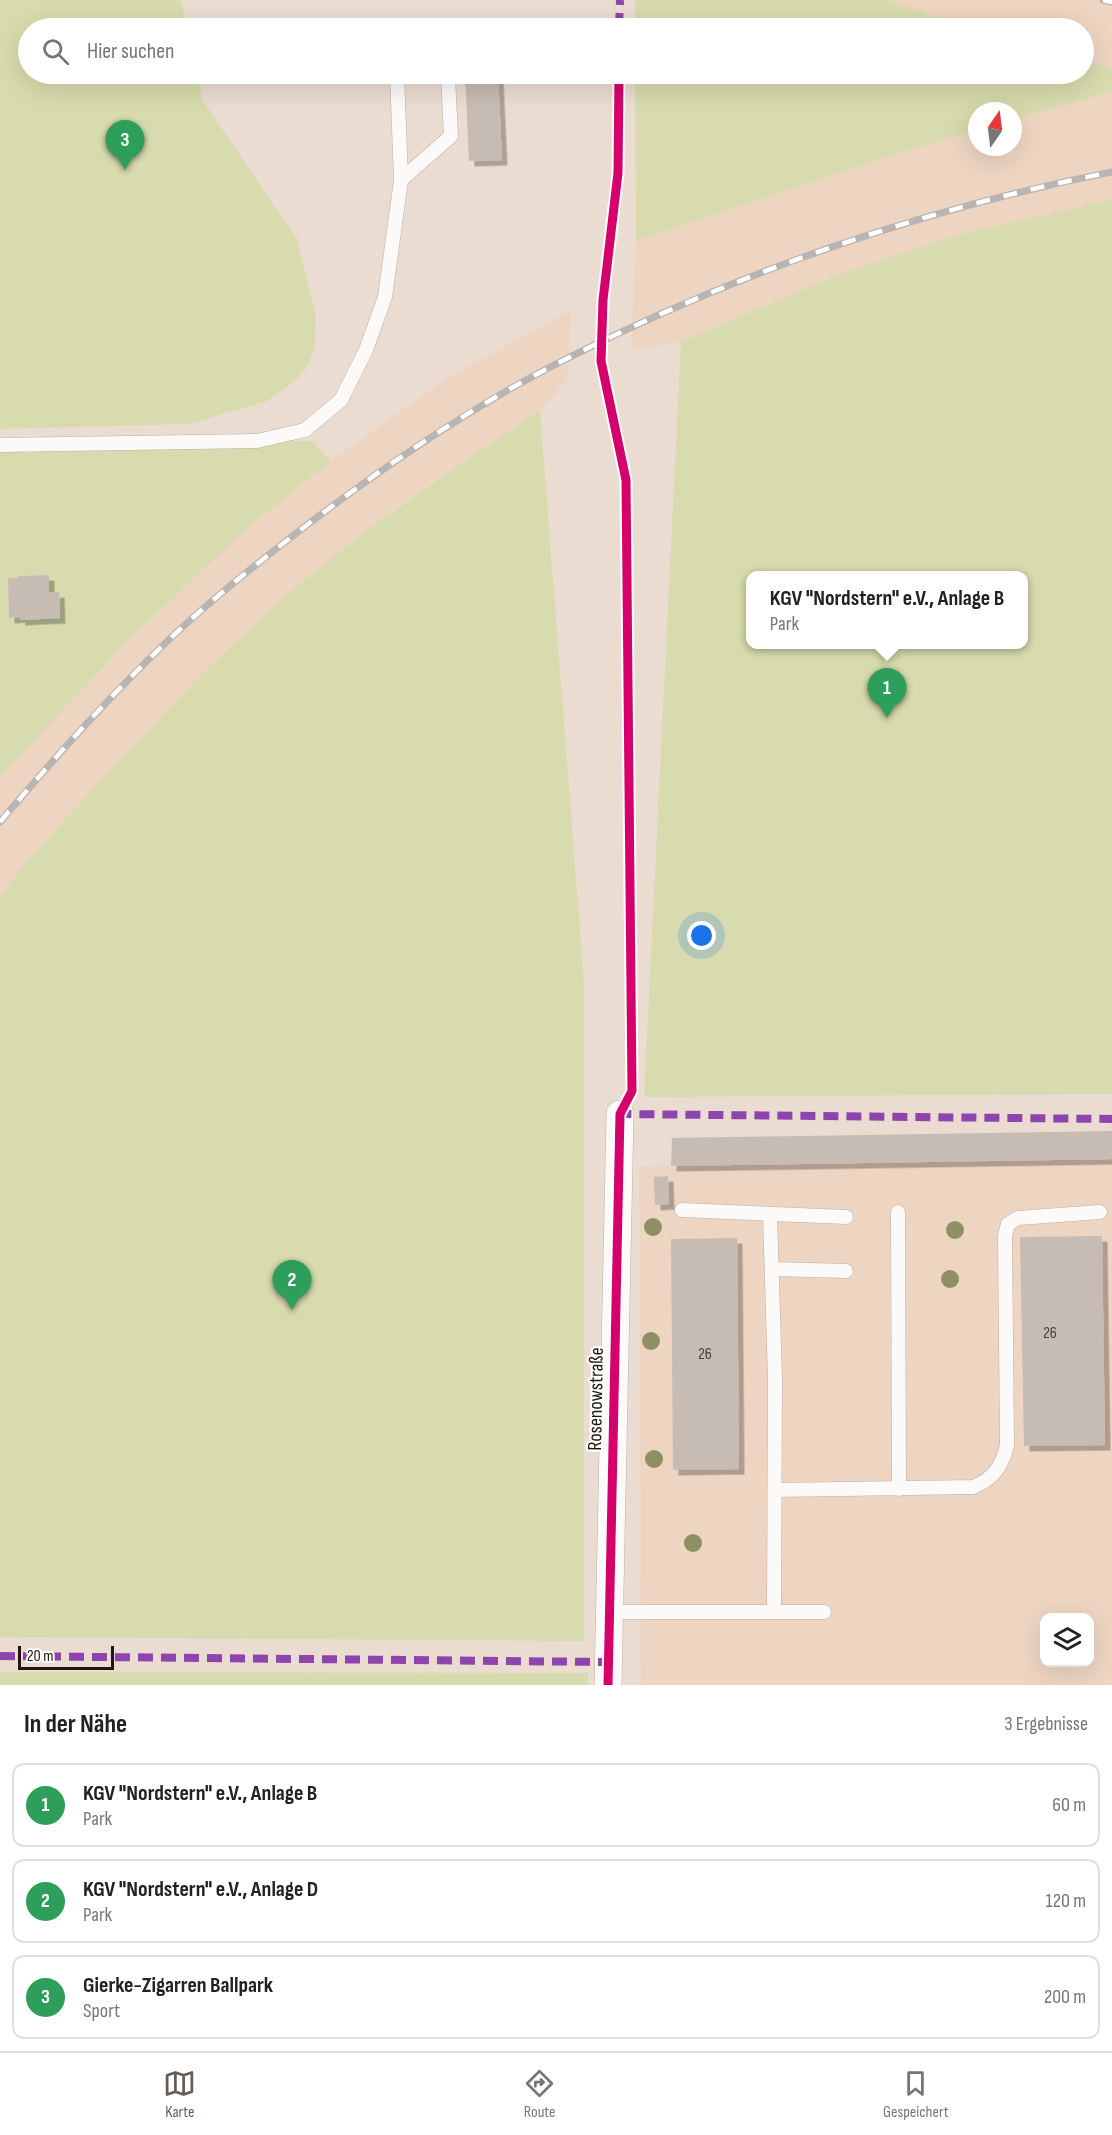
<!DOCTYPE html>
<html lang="de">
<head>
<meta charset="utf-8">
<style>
  :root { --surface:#fff; --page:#f2f2f2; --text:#222; --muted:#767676; --line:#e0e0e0; --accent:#675c54 }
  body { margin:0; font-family:"Sofia Sans Condensed",sans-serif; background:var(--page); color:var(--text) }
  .controls { position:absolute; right:18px; bottom:18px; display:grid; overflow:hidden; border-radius:12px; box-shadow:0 6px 24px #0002 }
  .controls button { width:54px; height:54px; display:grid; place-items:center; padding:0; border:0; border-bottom:2px solid var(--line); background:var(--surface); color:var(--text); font:30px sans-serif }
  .compass { position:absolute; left:968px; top:102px; width:54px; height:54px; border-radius:50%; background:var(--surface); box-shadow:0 6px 24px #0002; rotate:14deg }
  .scale { position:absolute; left:18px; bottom:15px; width:96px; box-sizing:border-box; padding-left:6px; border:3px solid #201710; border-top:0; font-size:16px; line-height:21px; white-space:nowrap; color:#201710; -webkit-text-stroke:4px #fff; paint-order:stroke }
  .you { position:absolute; left:702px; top:936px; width:21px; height:21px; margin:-15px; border:4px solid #fff; border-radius:50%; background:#1a73e8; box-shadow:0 0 0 9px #1a73e833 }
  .badge { display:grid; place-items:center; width:39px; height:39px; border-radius:50%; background:var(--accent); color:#fff; font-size:20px; font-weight:700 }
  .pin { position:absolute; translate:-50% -50px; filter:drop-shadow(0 2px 3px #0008) }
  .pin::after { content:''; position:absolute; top:32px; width:21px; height:18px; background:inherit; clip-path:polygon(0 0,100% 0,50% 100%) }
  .popup { position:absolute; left:746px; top:571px; width:282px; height:78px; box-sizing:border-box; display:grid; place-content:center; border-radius:12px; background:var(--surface); filter:drop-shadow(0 2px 4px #0005); font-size:20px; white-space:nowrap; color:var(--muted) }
  .popup b { font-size:22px; color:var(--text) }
  .popup::after { content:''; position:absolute; left:50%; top:100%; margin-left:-12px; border:12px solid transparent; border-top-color:var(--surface) }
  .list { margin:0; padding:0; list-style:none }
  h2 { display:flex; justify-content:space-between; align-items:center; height:78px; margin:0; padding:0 24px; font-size:26px }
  h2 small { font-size:20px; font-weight:400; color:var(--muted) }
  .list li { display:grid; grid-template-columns:39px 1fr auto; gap:18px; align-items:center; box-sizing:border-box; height:84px; margin:0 12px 12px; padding:0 12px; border:2px solid var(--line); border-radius:12px }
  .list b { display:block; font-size:22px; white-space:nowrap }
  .list p { margin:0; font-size:20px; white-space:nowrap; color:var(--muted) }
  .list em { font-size:20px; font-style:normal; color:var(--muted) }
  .icon { flex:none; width:33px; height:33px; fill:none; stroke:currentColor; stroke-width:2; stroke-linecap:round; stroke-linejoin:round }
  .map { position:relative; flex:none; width:1112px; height:1685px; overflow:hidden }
  .search { position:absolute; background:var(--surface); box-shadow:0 6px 24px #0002; left:18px; right:18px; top:18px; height:66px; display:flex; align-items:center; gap:15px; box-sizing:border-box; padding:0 21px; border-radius:33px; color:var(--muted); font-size:22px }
  .sheet { height:366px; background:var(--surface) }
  nav { display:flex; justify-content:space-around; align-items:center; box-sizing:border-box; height:84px; border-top:2px solid var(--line); background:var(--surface); font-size:16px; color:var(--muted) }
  nav a { display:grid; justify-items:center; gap:3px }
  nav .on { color:var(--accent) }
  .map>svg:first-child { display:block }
  .built { fill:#eed5c2; fill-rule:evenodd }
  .green { fill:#d7dbad; fill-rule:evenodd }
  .building { fill:#c7bcb3; filter:url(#shadow) }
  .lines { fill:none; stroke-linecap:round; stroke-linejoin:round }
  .service-casing { stroke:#bbafa7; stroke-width:15 }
  .minor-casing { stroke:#bbafa7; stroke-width:28 }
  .service { stroke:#fcfaf8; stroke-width:14 }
  .minor { stroke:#fcfaf8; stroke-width:27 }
  .rail-casing { stroke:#b7b4b2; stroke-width:7 }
  .rail { stroke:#fff; stroke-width:4.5; stroke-dasharray:14; stroke-linecap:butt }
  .quiet { stroke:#8e44ad; stroke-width:8; stroke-dasharray:15 8; stroke-linecap:butt }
  .cycleway-casing { stroke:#fff; stroke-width:13 }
  .cycleway { stroke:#d6006c; stroke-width:9 }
  .tree { fill:#8f9061 }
  .labels { text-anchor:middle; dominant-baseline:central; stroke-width:4.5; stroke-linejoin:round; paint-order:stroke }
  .number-label { font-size:16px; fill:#4a4039 }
  .street-label { font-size:20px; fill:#201710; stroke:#fff }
</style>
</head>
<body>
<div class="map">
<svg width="1112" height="1685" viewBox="0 0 1112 1685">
  <defs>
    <filter id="shadow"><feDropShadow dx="5.5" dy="5.5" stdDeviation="0" flood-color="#0004"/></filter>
  </defs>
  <rect width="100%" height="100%" fill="#ebdcd1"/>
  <path class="built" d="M886,0H1112V68L1084,61V28H969Z
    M1112,91V199L954,236L840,274L681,342L631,350L636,241L903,152L977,130V147H1013V120Z
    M570,311L568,380L540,410L394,509L23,865L0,897V777L127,642L244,531L331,461L447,378Z
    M1112,1159V1685H641L639,1166ZM1044,1618H1090V1662H1044Z"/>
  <path class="green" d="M0,0H181L187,28H28V74H197L203,101L297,239L316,315L315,343L309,364L294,382L267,401L190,424L0,429Z
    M635,0H886L969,28H635Z
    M1084,61L1112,68V91L1013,120V111H977V130L903,152L636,241L635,74H1084Z
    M1112,199V1094L644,1097L681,342L840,274L954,236ZM750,576H1024V644H750Z
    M540,410L584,982V1641L0,1637V897L23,865C109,773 192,678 287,595C366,526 454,469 540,410Z
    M312,441L331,461L244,531L127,642L0,777V449ZM49,575V593H59L60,618L20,620V617L9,618L8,578H18V576Z
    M0,1672L588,1673V1685H0Z"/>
  <path class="building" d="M465,74H498L502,160L469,161Z
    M49,575V593L59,592L60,618L20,620V617L9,618L8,578H18V576Z
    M1112,1131V1159L671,1166L672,1138Z
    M668,1176L669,1204L655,1205L654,1177Z
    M1102,1236L1105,1445L1024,1446L1020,1237Z
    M737,1238L739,1469L673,1470L671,1239Z"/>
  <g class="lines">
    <defs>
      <path id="service" d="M401,180L451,136L448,77L445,74
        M0,445L257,441L305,430L341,400L366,350L385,297L401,180L397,74
        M682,1210L846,1217
        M898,1212L899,1489
        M772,1269L846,1271
        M775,1490L973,1487C993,1479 1002,1467 1007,1445L1005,1236L1008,1224L1018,1218L1100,1212
        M609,1612H774L775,1379L770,1215
        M774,1612H824"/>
      <path id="minor" d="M608,1685L620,1114"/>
    </defs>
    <use href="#service" class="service-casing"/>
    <use href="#minor" class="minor-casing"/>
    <use href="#service" class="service"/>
    <use href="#minor" class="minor"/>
    <defs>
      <path id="rail" d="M1103,0L1112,2
        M0,822C56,756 113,692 176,633C216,596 260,561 303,528C387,464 475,404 570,357C738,272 927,208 1112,172"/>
    </defs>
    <use href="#rail" class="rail-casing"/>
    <use href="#rail" class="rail"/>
    <path class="quiet" d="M619,28L620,0
      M622,1111L620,1114L1112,1119
      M0,1656L607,1662"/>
    <defs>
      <path id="cycleway" d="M608,1685L620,1114L632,1091L626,480L601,361L603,300L618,173L619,74"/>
    </defs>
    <use href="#cycleway" class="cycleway-casing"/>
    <use href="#cycleway" class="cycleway"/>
  </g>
  <g class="tree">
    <circle cx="653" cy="1227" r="9"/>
    <circle cx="955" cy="1230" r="9"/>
    <circle cx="950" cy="1279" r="9"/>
    <circle cx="651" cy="1341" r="9"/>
    <circle cx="654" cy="1459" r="9"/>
    <circle cx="693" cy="1543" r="9"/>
  </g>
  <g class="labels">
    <g class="number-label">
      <text x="1050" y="1333">26</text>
      <text x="705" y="1354">26</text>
    </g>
    <g class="street-label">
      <text transform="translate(596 1399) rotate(-89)">Rosenowstraße</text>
    </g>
  </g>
</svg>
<div class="controls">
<button><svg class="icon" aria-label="layers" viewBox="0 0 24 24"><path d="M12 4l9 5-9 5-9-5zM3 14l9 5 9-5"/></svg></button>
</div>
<svg class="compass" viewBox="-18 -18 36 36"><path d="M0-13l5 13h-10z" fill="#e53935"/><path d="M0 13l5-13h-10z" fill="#767676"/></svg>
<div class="scale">20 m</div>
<div class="you"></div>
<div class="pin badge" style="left:887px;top:718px;background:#2e9e5b">1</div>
<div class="popup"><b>KGV &quot;Nordstern&quot; e.V., Anlage B</b>Park</div>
<div class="pin badge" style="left:292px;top:1310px;background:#2e9e5b">2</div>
<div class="pin badge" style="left:125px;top:170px;background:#2e9e5b">3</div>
<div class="search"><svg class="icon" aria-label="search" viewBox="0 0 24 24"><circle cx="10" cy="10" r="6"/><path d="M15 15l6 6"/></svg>Hier suchen</div>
</div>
<section class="sheet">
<h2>In der Nähe<small>3 Ergebnisse</small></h2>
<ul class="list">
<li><span class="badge" style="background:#2e9e5b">1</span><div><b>KGV &quot;Nordstern&quot; e.V., Anlage B</b><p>Park</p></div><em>60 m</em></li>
<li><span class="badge" style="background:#2e9e5b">2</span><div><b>KGV &quot;Nordstern&quot; e.V., Anlage D</b><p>Park</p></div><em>120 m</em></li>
<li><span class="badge" style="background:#2e9e5b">3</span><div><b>Gierke-Zigarren Ballpark</b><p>Sport</p></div><em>200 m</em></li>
</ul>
</section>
<nav>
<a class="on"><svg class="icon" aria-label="map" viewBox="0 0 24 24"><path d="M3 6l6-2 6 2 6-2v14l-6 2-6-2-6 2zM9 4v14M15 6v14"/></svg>Karte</a>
<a><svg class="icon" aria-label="directions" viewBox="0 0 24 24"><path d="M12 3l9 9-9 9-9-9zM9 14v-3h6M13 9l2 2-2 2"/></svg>Route</a>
<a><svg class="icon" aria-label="saved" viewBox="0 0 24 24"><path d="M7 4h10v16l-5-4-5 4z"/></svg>Gespeichert</a>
</nav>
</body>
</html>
